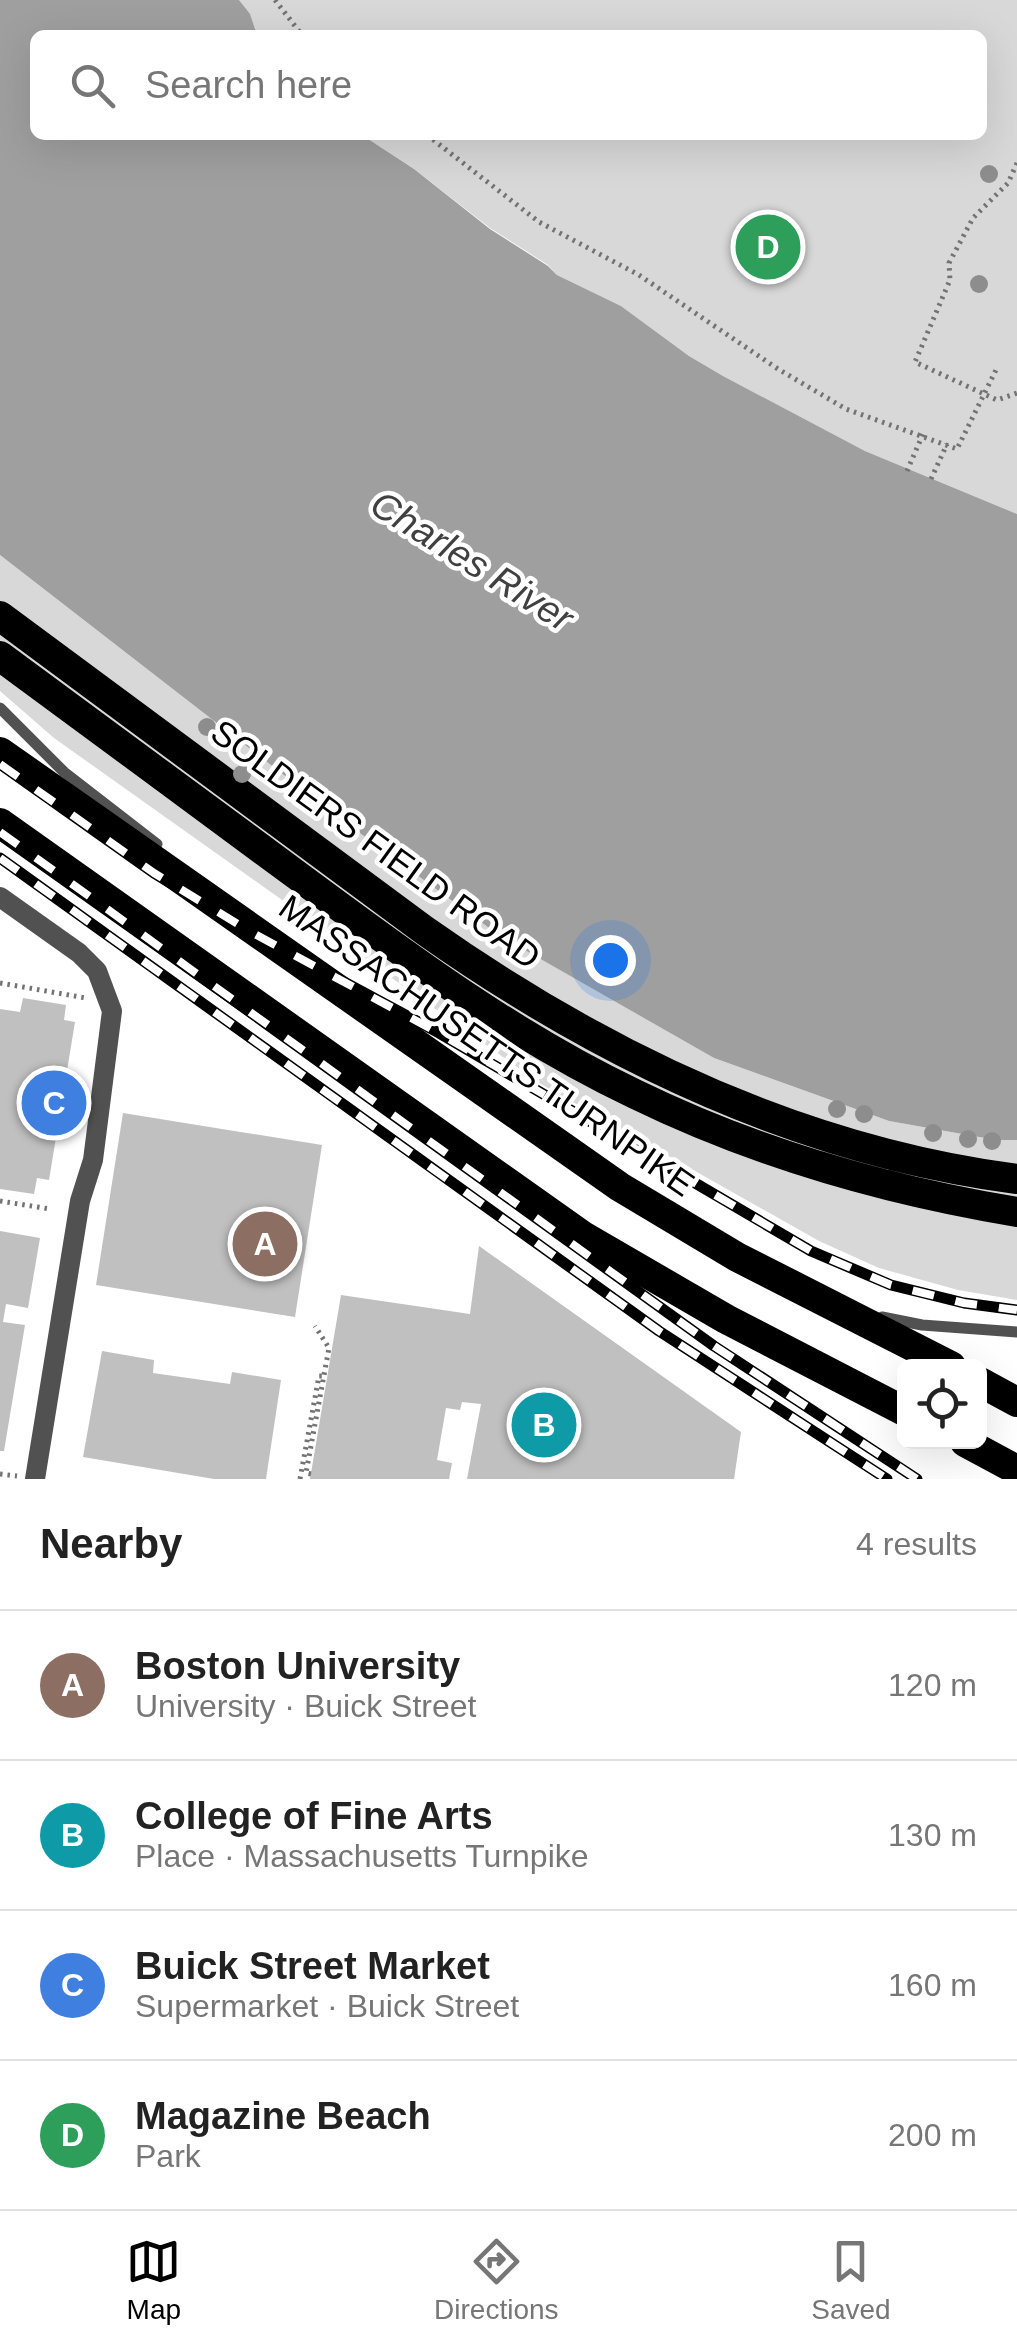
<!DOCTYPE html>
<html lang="en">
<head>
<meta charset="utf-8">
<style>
  :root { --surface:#fff; --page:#f2f2f2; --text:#222; --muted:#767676; --line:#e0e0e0; --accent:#000 }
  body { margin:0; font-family:Arial,sans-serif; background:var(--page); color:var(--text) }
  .controls { position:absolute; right:30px; bottom:30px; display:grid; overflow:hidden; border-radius:15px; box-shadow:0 10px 40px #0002 }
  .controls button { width:90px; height:90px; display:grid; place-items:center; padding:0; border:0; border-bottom:2px solid var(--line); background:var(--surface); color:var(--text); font:50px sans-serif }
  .you { position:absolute; left:610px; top:960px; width:35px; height:35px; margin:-25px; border:8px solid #fff; border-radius:50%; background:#1a73e8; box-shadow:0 0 0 15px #1a73e833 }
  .badge { display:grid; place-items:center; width:65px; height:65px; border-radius:50%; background:var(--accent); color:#fff; font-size:32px; font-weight:700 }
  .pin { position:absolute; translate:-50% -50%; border:5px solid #fff; box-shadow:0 2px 10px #0006 }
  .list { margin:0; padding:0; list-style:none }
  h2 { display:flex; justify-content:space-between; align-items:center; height:130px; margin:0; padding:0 40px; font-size:42px }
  h2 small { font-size:32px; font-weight:400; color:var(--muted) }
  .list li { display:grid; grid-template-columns:65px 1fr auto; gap:30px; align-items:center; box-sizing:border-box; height:150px; padding:0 40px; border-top:2px solid var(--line) }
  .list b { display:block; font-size:38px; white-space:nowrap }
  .list p { margin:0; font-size:32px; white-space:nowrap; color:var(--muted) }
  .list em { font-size:32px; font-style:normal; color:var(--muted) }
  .icon { flex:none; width:55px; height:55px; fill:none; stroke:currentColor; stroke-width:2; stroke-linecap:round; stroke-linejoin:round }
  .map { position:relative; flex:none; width:1017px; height:1479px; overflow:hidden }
  .search { position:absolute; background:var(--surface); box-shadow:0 10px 40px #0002; left:30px; right:30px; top:30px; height:110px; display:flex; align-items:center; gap:25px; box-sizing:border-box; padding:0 35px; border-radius:15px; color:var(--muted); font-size:38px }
  .sheet { height:730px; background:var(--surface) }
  nav { display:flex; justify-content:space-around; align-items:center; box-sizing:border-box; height:140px; border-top:2px solid var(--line); background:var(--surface); font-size:28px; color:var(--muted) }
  nav a { display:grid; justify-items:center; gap:5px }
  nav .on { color:var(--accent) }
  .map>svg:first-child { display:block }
  .green { fill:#d8d8d8 }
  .water { fill:#9f9f9f }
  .building { fill:#c0c0c0 }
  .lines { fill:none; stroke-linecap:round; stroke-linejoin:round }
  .path { stroke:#737373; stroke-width:5; stroke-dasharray:2.5 5; stroke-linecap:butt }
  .lane { stroke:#515151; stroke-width:11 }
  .street { stroke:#515151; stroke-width:20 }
  .highway { stroke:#000; stroke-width:30 }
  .rail-casing { stroke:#000; stroke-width:11 }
  .rail { stroke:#fff; stroke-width:8; stroke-dasharray:22; stroke-linecap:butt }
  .tree { fill:#8d8d8d }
  .labels { text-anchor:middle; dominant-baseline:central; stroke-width:9; stroke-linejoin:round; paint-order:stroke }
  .street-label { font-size:35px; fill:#000; stroke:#fff }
  .water-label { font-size:38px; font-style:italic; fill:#404040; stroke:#fff }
</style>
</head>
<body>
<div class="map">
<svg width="1017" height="1479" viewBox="0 0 1017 1479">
  <rect width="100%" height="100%" fill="#fff"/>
  <path class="green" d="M239,0H1017V514L865,451L723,376L689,356L621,306L557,275L548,265L490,228L414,169L362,135H982V35H257L250,15Z
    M0,555L338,817L500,936L714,1058L889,1121L996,1140H1017V1300L958,1290L879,1268L819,1241L541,1084L54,738L0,691Z"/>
  <path class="water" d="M0,0H239L250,14L257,35H35V135H362L414,169L490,229L548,266L557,275L621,306L689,356L723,376L865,451L1017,514V1140H996L889,1121L714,1058L500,936L338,817L0,555Z"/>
  <path class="building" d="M23,998L66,1005L64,1020L75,1022L49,1180L37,1178L34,1194L0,1189V1009L20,1012Z
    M123,1113L322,1145L295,1317L96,1285Z
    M0,1231L40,1238L28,1308L6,1304L3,1322L25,1325L4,1451H0Z
    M479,1246L741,1432L734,1479H467L481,1404L462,1402L460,1410L446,1408L437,1460L452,1463L449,1479H310L341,1295L470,1314Z
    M102,1351L154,1360L153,1373L230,1384L232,1372L281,1380L266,1479H214L83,1457Z"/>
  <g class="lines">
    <path class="path" d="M275,0L302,35
      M427,135L539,222L639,275L778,369L846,409L957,449L996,370
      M1017,163L1008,183L973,218L949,263L950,280L915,362L997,400L1017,393
      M907,471L923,434
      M931,479L947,444
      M0,983L86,998
      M0,1201L50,1209
      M0,1474L17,1476
      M311,1474L306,1473L329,1348L315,1326
      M300,1479L319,1376H324"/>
    <path class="lane" d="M0,708L64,772L157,844
      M882,1317L922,1325L1017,1332"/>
    <path class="street" d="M0,897L79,953L97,971L112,1011L93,1160L80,1201L35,1479"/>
    <path class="highway" d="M0,616L424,930C601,1055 801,1151 1017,1179
      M0,656C99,729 199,803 298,876C406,956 513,1036 635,1094C756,1153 884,1190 1017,1212
      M0,752L620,1187L737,1257L951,1366
      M0,823L583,1236L726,1319L904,1411
      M980,1382L1017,1402
      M965,1442L1017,1470"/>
    <defs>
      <path id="rail" d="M0,764L154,873L251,932L439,1033L811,1251L891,1285L964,1303L1017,1310
        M0,832L714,1346L917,1479
        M0,858L659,1331L887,1479"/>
    </defs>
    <use href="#rail" class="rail-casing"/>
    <use href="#rail" class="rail"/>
  </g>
  <g class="tree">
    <circle cx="989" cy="174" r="9"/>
    <circle cx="979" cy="284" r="9"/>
    <circle cx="207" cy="727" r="9"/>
    <circle cx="242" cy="774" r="9"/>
    <circle cx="837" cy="1109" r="9"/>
    <circle cx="864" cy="1114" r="9"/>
    <circle cx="933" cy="1133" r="9"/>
    <circle cx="968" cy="1139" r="9"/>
    <circle cx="992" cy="1141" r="9"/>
  </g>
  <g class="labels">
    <g class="street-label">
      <text transform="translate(376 844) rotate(36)">SOLDIERS FIELD ROAD</text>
      <text transform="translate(487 1045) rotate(35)">MASSACHUSETTS TURNPIKE</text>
    </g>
    <g class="water-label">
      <text transform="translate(472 561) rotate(32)">Charles River</text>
    </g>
  </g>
</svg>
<div class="controls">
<button><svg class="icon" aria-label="locate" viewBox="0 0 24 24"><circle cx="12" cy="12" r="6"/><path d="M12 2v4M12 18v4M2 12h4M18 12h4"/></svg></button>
</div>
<div class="you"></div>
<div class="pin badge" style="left:265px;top:1244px;background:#8d6e63">A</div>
<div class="pin badge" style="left:544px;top:1425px;background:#0f9aa8">B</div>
<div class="pin badge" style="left:54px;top:1103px;background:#3f7fe0">C</div>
<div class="pin badge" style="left:768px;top:247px;background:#2e9e5b">D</div>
<div class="search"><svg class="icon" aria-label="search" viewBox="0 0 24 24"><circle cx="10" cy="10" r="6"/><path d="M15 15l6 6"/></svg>Search here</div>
</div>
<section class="sheet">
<h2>Nearby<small>4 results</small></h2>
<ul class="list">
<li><span class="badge" style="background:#8d6e63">A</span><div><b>Boston University</b><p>University · Buick Street</p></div><em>120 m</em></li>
<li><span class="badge" style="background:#0f9aa8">B</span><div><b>College of Fine Arts</b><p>Place · Massachusetts Turnpike</p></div><em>130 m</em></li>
<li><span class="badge" style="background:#3f7fe0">C</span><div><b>Buick Street Market</b><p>Supermarket · Buick Street</p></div><em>160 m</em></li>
<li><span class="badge" style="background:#2e9e5b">D</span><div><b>Magazine Beach</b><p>Park</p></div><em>200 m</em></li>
</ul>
</section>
<nav>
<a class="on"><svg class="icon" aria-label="map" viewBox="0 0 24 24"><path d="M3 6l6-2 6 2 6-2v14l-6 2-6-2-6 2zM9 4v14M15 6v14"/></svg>Map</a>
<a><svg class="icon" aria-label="directions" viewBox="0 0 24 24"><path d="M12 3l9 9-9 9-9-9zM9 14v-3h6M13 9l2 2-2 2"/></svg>Directions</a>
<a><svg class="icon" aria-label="saved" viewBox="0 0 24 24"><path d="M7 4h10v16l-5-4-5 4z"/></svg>Saved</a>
</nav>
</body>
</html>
